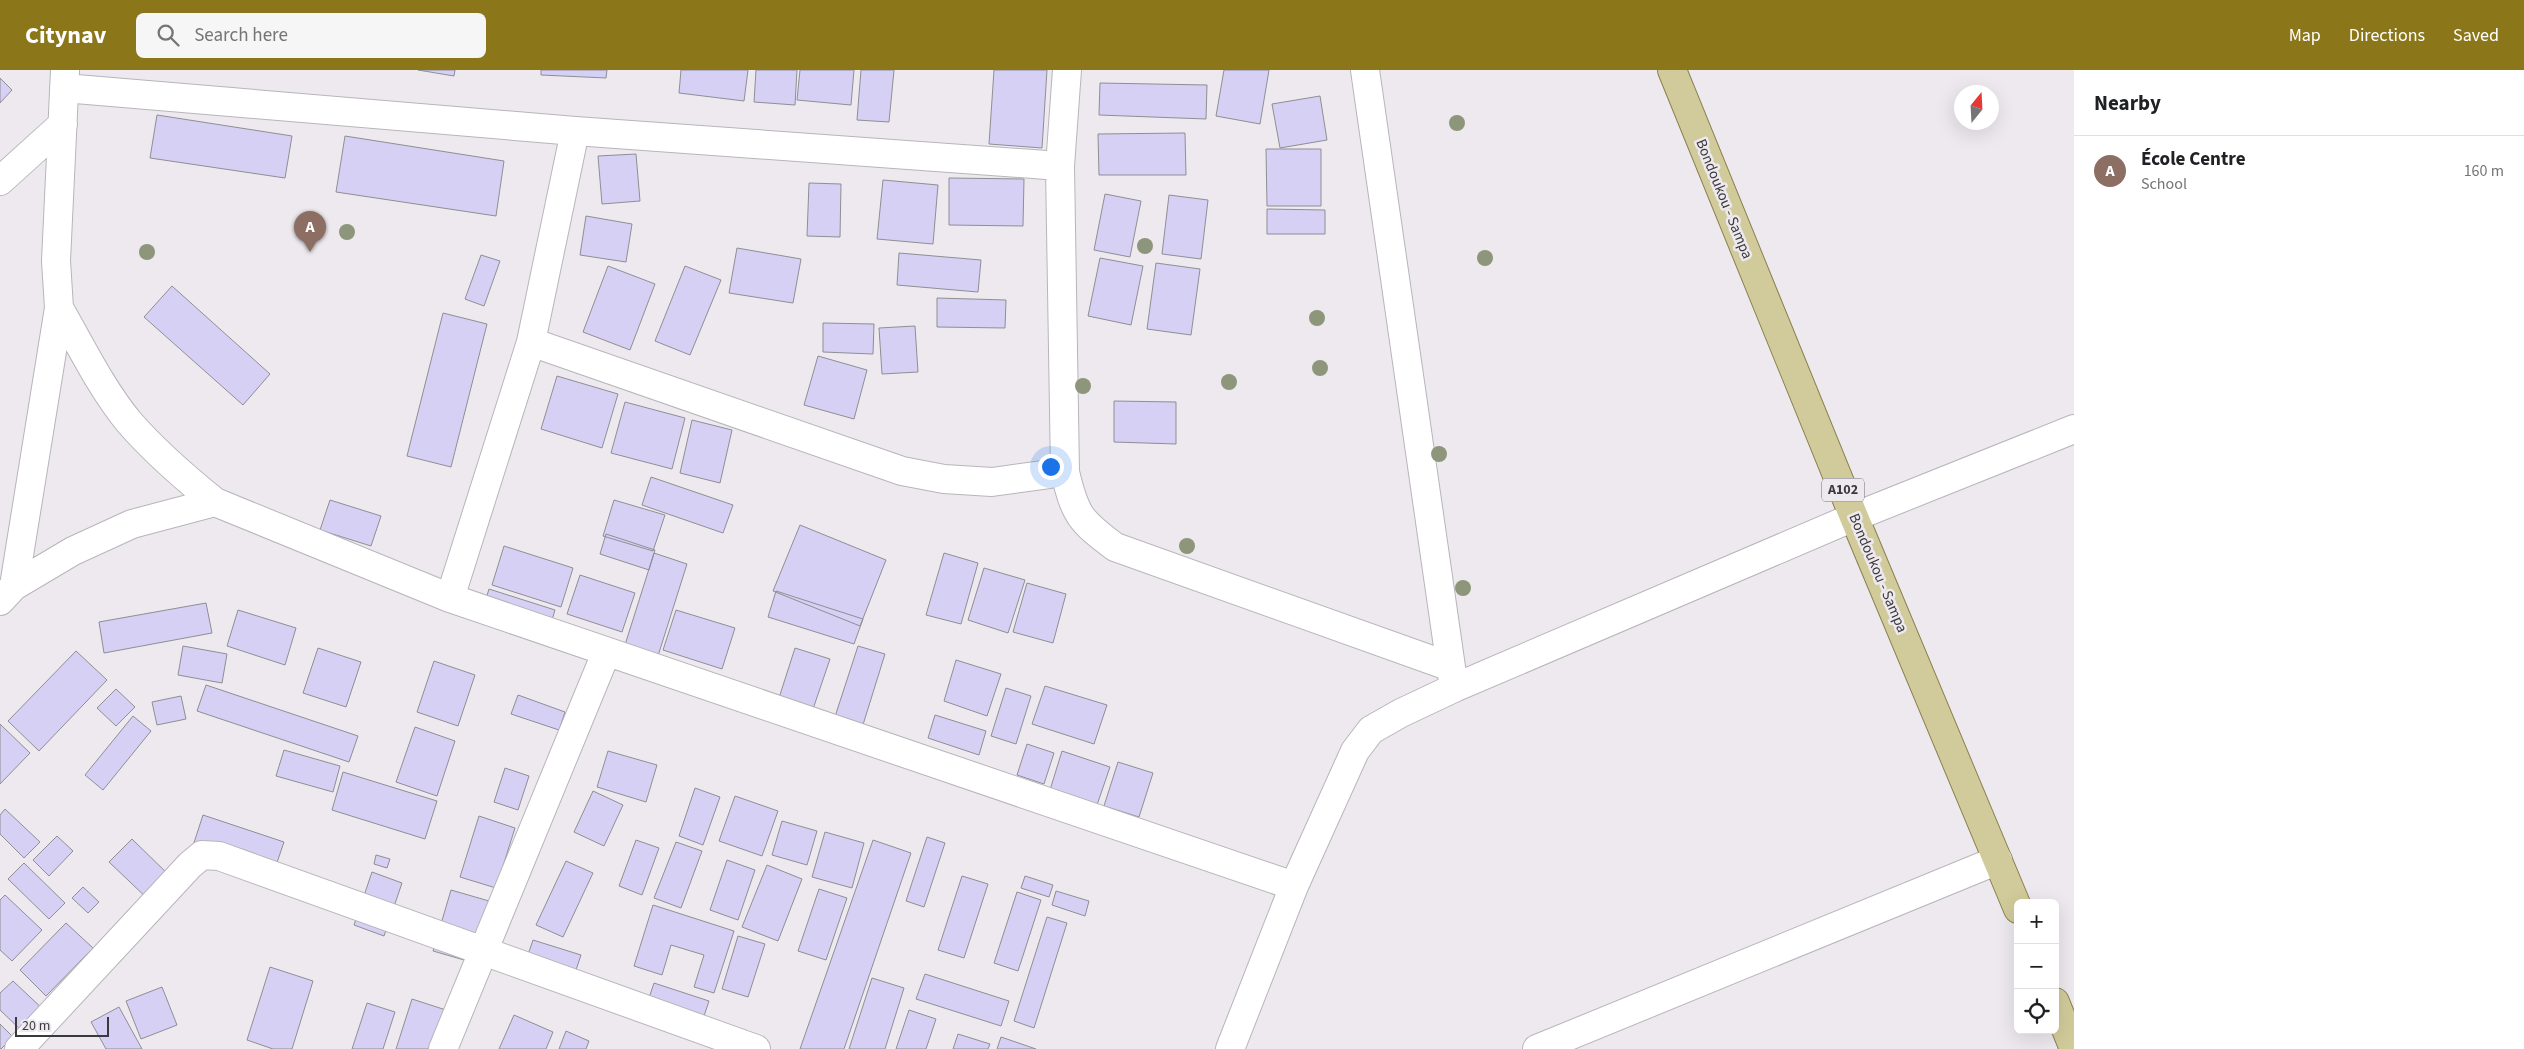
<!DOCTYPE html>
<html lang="en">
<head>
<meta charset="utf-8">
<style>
  :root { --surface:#fff; --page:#f6f6f6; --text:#202124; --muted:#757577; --line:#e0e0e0; --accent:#8c761a }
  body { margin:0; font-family:"Source Sans 3",sans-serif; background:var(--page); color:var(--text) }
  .controls { position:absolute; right:15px; bottom:15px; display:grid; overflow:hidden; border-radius:8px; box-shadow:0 5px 20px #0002 }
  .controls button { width:45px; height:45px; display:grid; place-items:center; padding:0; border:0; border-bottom:1px solid var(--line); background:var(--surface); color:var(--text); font:25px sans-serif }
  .compass { position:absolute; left:1954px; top:15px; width:45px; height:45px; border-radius:50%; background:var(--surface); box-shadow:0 5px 20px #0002; rotate:18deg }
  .scale { position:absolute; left:15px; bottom:12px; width:94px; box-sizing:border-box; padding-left:5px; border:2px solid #3a393b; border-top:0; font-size:14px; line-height:18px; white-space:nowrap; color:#3a393b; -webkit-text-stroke:4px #ede9ef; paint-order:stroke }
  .you { position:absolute; left:1050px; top:396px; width:18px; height:18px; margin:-12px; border:4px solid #fff; border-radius:50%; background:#1a73e8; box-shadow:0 0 0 8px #1a73e833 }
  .badge { display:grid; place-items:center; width:32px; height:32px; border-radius:50%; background:var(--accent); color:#fff; font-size:16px; font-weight:700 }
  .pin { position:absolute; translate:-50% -41px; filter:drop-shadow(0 1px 2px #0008) }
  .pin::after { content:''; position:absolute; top:26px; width:18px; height:15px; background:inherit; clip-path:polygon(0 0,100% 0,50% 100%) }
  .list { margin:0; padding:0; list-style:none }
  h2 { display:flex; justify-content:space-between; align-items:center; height:65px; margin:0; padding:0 20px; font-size:21px }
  h2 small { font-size:16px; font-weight:400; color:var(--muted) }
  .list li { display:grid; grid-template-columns:32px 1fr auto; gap:15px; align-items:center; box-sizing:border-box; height:70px; padding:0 20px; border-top:1px solid var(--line) }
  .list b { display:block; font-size:19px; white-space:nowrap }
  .list p { margin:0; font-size:16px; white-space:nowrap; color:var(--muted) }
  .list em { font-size:16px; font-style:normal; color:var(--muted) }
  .icon { flex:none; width:28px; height:28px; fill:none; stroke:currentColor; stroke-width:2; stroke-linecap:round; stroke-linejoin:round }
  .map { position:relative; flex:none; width:2074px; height:979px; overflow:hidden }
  header { display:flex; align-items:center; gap:30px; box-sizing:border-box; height:70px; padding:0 25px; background:var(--accent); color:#fff }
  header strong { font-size:24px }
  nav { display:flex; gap:28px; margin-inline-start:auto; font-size:18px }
  .search { width:350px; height:45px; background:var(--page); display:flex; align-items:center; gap:12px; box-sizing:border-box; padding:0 18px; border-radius:8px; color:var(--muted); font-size:19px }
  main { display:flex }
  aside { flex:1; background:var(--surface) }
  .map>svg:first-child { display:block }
  .building { fill:#d5d0f4; stroke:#8f8e94 }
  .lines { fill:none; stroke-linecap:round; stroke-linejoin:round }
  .street-casing { stroke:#b8b5ba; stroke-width:30 }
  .primary-casing { stroke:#89814e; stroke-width:30 }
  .street { stroke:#fff; stroke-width:28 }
  .primary { stroke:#d1cb9b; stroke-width:28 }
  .tree { fill:#8d957b }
  .labels { text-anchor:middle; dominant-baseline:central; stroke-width:5; stroke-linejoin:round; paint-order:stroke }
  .shield { fill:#ede9ef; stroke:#706e71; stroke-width:1 }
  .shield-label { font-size:14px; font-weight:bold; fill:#3a393b }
  .street-label { font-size:15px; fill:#3a393b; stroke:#ede9ef }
</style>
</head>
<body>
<header>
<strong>Citynav</strong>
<div class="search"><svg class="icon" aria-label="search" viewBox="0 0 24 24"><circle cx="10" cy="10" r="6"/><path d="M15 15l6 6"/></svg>Search here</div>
<nav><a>Map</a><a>Directions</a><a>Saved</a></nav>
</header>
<main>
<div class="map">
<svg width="2074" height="979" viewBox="0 0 2074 979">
  <rect width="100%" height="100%" fill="#ede9ef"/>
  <path class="building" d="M418,0H455L454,6Z
    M541,0H607L606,8L541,5Z
    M681,0H748L744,31L679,23Z
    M756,0H797L795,35L754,32Z
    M800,0H854L851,35L797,30Z
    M861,0H894L889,52L857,50Z
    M994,0H1047L1042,78L989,74Z
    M1224,0H1269L1260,54L1216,46Z
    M0,8L12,20L0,33Z
    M1100,13L1207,15L1206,49L1099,45Z
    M1320,26L1327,70L1280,78L1272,34Z
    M157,45L292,66L285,108L150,88Z
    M1185,63L1186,105H1099L1098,64Z
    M345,66L504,91L496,146L336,122Z
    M1266,79H1321V136H1267Z
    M636,84L640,131L602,134L598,86Z
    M949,108L1024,109L1023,156L949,155Z
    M883,110L938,115L933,174L877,169Z
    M809,113L841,114L840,167L807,166Z
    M1105,124L1141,131L1130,187L1094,180Z
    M1169,125L1208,130L1201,189L1162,184Z
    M1267,139L1325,140V164H1267Z
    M586,146L632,154L626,192L580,185Z
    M737,178L801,189L793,233L729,223Z
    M899,183L981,190L978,222L897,215Z
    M481,185L500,191L484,236L465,229Z
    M1100,188L1143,196L1131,255L1088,246Z
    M1156,193L1200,199L1191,265L1147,259Z
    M608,196L655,214L630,280L583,262Z
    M685,196L721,210L690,285L655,271Z
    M172,216L270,304L243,335L144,247Z
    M937,228L1006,230L1005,258L937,257Z
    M443,243L487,254L451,397L407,386Z
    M823,253L874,254L873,284L823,282Z
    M915,256L918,302L882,304L879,258Z
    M818,286L867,300L854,349L804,335Z
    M557,306L618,324L602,378L541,359Z
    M1114,331L1176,332V374L1114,372Z
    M625,332L685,348L672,399L611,383Z
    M692,350L732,360L720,413L680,403Z
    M651,407L733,435L723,463L642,435Z
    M330,430L381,446L371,476L320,460Z
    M614,430L665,445L653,481L603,466Z
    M800,455L886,490L860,556L773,521Z
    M606,464L655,480L649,500L600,484Z
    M504,476L573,498L561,537L492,515Z
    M654,483L687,494L657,589L624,578Z
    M944,483L978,493L961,554L926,545Z
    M984,498L1025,510L1008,563L968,550Z
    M580,505L635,523L622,562L567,544Z
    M1027,513L1066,524L1053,573L1013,562Z
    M489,519L555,540L548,563L482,542Z
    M776,521L863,549L854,574L768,547Z
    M206,533L212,563L104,583L99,552Z
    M238,540L296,558L285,595L227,576Z
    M676,540L735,558L722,599L663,580Z
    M183,576L227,584L222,613L178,605Z
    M858,576L885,584L857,674L829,665Z
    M318,578L361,592L346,637L303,623Z
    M795,578L830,589L812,642L778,631Z
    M76,581L107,610L39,681L8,651Z
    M956,590L1001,604L987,646L944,631Z
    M434,591L475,605L458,656L417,642Z
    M206,615L358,666L349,692L197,641Z
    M1045,616L1107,635L1094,674L1032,654Z
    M1006,618L1031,626L1016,674L991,666Z
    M116,619L135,637L116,656L97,638Z
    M518,625L565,642L559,660L511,644Z
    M181,626L186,649L157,655L152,632Z
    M935,645L986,661L979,685L928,668Z
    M133,646L151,661L103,720L85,705Z
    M0,654L30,683L0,714Z
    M415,657L455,671L437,726L396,712Z
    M1027,674L1054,683L1044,714L1017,705Z
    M284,680L340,696L333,722L276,706Z
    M608,681L657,695L646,732L597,717Z
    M1062,681L1110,697L1097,735L1050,720Z
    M1118,692L1153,703L1139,747L1104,736Z
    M505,698L529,706L518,740L494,732Z
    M343,702L437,731L425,769L332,740Z
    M695,718L720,727L703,775L679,766Z
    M593,721L623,735L604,776L574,762Z
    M735,726L778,741L762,786L719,771Z
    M5,739L40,772L24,788L0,764V745Z
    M203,745L284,772L270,813L190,785Z
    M479,746L515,758L496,818L460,807Z
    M782,751L817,761L807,795L772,785Z
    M825,762L864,773L852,818L812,807Z
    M57,766L73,781L49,806L33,790Z
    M927,767L945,773L924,837L906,831Z
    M132,769L173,809L151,832L109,792Z
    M636,770L659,778L642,825L619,816Z
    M873,770L911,783L844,979H800Z
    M676,772L702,781L681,838L654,828Z
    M376,785L390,789L387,798L374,794Z
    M727,790L755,800L738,850L710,840Z
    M566,791L593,803L563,867L536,855Z
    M24,793L65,833L49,849L8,809Z
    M767,795L802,809L778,871L742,857Z
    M372,802L402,813L384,866L354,855Z
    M962,806L988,814L964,888L938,880Z
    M1025,806L1053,815L1049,827L1021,818Z
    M83,817L99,832L88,843L72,828Z
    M819,819L847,828L826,890L798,881Z
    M451,820L489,831L471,892L433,881Z
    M1056,821L1089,831L1085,846L1052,835Z
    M1017,822L1041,830L1018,901L994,893Z
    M5,825L42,860L12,891L0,880V830Z
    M653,835L734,861L714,923L694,917L704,885L671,875L662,905L634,896Z
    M1047,847L1067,853L1034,958L1014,951Z
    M66,853L93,878L46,926L20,900Z
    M738,866L765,874L748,927L722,919Z
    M533,870L581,885L569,921L521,905Z
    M270,897L313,911L292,979H273L247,970Z
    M925,904L1009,931L1001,956L916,929Z
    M872,908L904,918L885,979H849Z
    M13,911L46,942L25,964L0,940V923Z
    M654,913L709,931L698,964L643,946Z
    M162,917L177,955L141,969L126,931Z
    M412,929L449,941L437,979H396Z
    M367,933L395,942L383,979H352Z
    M119,937L142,979H106L91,952Z
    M909,940L936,949L926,979H896Z
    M514,945L553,962L546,979H499Z
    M0,954L13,967L1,979H0Z
    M566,961L589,971L586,979H559Z
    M958,964L990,974L988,979H953Z
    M1001,967L1036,979H997Z"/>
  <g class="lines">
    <defs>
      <path id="street" d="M1365,0L1454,618
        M64,18L575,61L1060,96
        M0,111L63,54
        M59,238C81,276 101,318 129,352C155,382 184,407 215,432
        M531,272L902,401L944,409L992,412L1065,402L1060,96L1067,0
        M1065,402C1075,445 1080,451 1115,477L1451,597
        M14,516L59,238L56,191L65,1
        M450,528L531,272L575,61
        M0,531L14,516L73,481L132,454L215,432L450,528L1294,816L1355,681L1371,660L1401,643L1454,618L1854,447L2074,359
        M19,979L190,795L202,785L219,786L756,979
        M443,979L606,583
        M1230,979L1294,816
        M1537,979L1998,790"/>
      <path id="primary" d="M1672,0L1854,447L2018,839
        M2055,932L2074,979"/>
    </defs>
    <use href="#street" class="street-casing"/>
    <use href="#primary" class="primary-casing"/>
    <use href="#street" class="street"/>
    <use href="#primary" class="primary"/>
  </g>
  <g class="tree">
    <circle cx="1457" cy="53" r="8"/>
    <circle cx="347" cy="162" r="8"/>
    <circle cx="1145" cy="176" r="8"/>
    <circle cx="147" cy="182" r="8"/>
    <circle cx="1485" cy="188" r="8"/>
    <circle cx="1317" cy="248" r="8"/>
    <circle cx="1320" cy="298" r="8"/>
    <circle cx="1229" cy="312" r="8"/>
    <circle cx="1083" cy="316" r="8"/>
    <circle cx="1439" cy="384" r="8"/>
    <circle cx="1187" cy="476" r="8"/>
    <circle cx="1463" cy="518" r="8"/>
  </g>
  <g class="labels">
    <rect class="shield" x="1822" y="408.5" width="42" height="23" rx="4"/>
    <g class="shield-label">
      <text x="1843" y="420">A102</text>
    </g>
    <g class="street-label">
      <text transform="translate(1724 129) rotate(68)">Bondoukou - Sampa</text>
      <text transform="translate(1878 503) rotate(67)">Bondoukou - Sampa</text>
    </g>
  </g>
</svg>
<div class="controls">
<button>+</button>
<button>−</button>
<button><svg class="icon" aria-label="locate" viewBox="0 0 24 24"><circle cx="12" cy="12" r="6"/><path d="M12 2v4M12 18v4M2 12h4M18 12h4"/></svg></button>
</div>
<svg class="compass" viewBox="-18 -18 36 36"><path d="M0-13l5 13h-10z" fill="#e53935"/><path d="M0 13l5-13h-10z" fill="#757577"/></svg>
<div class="scale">20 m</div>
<div class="you"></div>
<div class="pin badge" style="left:310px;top:182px;background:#8d6e63">A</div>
</div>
<aside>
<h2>Nearby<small></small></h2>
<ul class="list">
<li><span class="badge" style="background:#8d6e63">A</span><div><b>École Centre</b><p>School</p></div><em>160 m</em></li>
</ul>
</aside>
</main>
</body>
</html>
